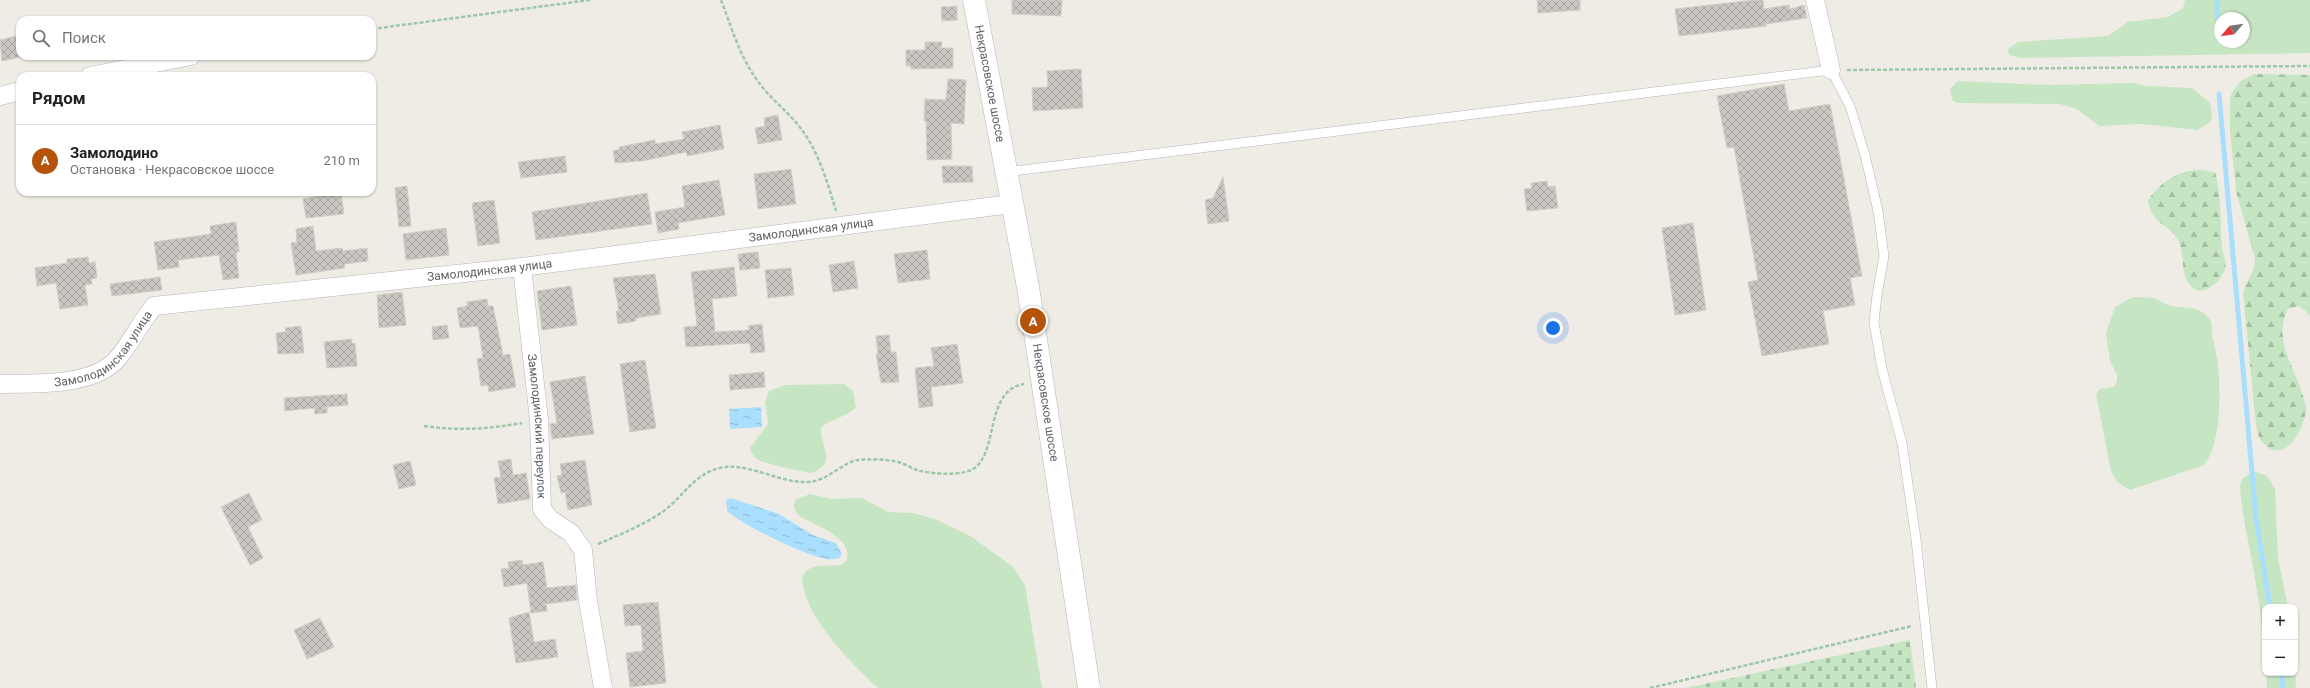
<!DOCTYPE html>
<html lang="ru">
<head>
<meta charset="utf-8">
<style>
  :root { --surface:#fff; --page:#f6f6f6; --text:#202124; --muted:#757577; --line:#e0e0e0; --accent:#b45309 }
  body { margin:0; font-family:Roboto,sans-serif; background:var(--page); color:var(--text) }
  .controls { position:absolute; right:12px; bottom:12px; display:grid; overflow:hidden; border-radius:8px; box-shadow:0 1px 3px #0004 }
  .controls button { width:36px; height:36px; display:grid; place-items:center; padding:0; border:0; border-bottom:1px solid var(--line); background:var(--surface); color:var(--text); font:20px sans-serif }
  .compass { position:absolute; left:2214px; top:12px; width:36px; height:36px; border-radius:50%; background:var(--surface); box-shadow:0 1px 3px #0004; rotate:241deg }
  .you { position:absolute; left:1553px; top:328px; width:14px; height:14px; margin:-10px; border:3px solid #fff; border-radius:50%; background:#1a73e8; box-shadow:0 0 0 6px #1a73e833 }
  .badge { display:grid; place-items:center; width:26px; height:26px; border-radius:50%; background:var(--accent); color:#fff; font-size:13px; font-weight:700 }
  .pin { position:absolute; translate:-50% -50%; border:2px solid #fff; box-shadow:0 1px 4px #0006 }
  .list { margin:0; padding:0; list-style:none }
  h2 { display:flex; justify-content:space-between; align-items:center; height:52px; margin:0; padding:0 16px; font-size:17px }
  h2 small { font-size:13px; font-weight:400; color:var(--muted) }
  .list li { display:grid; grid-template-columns:26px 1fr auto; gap:12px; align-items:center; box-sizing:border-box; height:72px; padding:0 16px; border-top:1px solid var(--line) }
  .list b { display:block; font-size:15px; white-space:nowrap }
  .list p { margin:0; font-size:13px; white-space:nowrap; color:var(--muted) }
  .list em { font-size:13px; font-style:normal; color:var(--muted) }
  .icon { flex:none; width:22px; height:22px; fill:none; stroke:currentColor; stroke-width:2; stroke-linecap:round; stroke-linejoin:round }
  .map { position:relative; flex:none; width:2310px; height:688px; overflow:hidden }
  .search { position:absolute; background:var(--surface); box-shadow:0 1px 3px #0004; left:16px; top:16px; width:360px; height:44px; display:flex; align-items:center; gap:10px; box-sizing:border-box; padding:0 14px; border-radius:12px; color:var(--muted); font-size:15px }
  .panel { position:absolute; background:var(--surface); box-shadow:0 1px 3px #0004; left:16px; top:72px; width:360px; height:124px; border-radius:12px }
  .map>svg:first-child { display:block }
  .green { fill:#c6e6c3; fill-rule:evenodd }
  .forest { fill:url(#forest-firs) }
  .cemetery { fill:url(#cemetery-stones) }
  .water { fill:url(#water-ripples) }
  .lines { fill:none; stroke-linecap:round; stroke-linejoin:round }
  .stream { stroke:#a9dffc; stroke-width:5 }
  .building { fill:url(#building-cross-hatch); stroke:#d4cdc4 }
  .lane-casing { stroke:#b3b6ba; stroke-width:10 }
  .street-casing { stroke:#b3b6ba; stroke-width:19 }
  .secondary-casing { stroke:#b2b6ba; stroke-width:23 }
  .path { stroke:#9dc7a5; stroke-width:2.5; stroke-dasharray:4 2; stroke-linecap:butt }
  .lane { stroke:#fff; stroke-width:9 }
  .street { stroke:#fff; stroke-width:18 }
  .secondary { stroke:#fff; stroke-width:22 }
  .labels { text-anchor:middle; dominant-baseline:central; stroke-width:4; stroke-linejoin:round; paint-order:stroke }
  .street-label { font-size:12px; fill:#5d6266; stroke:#fff }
</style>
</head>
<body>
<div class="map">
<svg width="2310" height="688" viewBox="0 0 2310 688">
  <defs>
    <pattern id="forest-firs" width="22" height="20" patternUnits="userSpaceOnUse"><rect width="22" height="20" fill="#c6e6c3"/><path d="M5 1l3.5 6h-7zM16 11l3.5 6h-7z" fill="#a4bea2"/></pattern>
    <pattern id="cemetery-stones" width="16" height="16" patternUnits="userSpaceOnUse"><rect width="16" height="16" fill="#c6e6c3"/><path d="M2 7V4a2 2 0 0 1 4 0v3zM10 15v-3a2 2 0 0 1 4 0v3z" fill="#a4bea2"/></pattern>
    <pattern id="water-ripples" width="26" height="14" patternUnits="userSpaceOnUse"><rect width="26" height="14" fill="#a9dffc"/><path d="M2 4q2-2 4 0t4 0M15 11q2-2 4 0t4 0" fill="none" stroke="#8db8d0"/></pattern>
    <pattern id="building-cross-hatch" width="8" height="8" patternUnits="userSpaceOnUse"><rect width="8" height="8" fill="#cac7c3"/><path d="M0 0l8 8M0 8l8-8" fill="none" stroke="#a7a5a2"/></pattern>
  </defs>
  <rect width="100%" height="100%" fill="#efece6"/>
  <path class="green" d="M2185,0H2310V53L2020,58L2009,55L2008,49L2018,42L2108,36L2128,22L2168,17L2183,8ZM2220,18H2244V42H2220Z
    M1958,81L2047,85L2135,83L2146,86L2192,88L2208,101L2211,106L2212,119L2208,124L2197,130L2142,124L2099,126L2077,109L2060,104L1957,103L1952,100L1950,89Z
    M2133,297C2139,297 2146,297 2152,298C2158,299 2163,303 2168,305C2181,309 2196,305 2206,315C2215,323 2210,330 2213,340C2222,369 2224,441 2204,465L2130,490L2117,482L2111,471L2096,394L2100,389L2114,387L2117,381V375L2110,361L2106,333L2115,307Z
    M844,384L853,391L856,407C844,419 827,420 821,428C820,446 839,465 810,473C800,471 763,464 757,459C753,456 751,452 750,448L768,424L765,402L769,391L786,385Z
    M2254,471L2267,476L2275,489L2278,558L2288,607H2265V658C2263,633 2260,609 2256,585C2251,551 2242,519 2240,485L2243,478Z
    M810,494L831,499L862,498L888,512L913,513L935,519L972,537L1013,567L1025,585L1042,688H878C851,663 804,617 802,578C812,552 851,580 847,551C845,536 812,523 799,516C794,510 793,507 795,500Z
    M2295,669L2296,688H2267L2266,673H2295Z"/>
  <path class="forest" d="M2255,74L2310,75V317L2306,311L2298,306L2288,309C2272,340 2295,367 2303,396C2304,401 2307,406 2306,411C2304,426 2289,460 2269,448C2264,445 2259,439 2258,434C2256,428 2256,422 2255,416L2243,292C2247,280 2255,272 2255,259L2236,191L2230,130V99L2232,92L2242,80Z
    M2201,170L2215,172C2222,196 2220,223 2222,248C2223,254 2227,262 2225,269C2223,277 2215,285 2207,289C2202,292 2195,291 2191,286C2179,274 2186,255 2178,240C2168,222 2152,226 2148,200C2163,181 2175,171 2201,170Z"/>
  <path class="cemetery" d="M1910,640L1916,688H1686Z"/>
  <path class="water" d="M761,407L762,427L730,429L729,409Z
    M731,498L779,514L813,535L836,543L842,554L839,558C835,559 831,560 827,559C806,556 742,525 727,511L726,500Z"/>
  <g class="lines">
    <path class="stream" d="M2217,0L2218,32
      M2219,94L2256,518L2270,607
      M2281,673L2283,688"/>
  </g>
  <path class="building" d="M1012,0H1062L1061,16L1012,14Z
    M1537,0H1580V10L1538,13Z
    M1754,0H1763L1764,9L1789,5L1790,9L1804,5L1807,18L1766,24V26L1679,36L1675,9Z
    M957,6V20L942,21L941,7Z
    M16,36L20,57L2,61L0,40Z
    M925,42H942L941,48H953V68L911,69V66H906V50H925Z
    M1081,69L1083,108L1033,111L1032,88L1048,87L1047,71Z
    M948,79L966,80L964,124L951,123L952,159L927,160L926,121H924L925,99L946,100Z
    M1784,84L1789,111L1830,104L1862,276L1850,278L1855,305L1823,311L1829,344L1762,356L1748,282L1758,280L1734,147L1727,148L1717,96Z
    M778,115L782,140L758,144L755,128L765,126L764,118Z
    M720,125L724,149L687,156L686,152L642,161L615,163L613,151L620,149L619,147L655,140V144L684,139L682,132Z
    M565,156L567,172L521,178L518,162Z
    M942,166H972L973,182L943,183Z
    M791,169L796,204L758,209L754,174Z
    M1223,177L1229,221L1208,224L1205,200L1213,198Z
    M719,180L725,215L678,223L679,229L658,233L655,212L685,207L682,186Z
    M1547,181L1548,187L1555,186L1558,208L1527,211L1524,189L1532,188L1531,183Z
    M407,186L411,226L399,227L395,188Z
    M341,192L344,214L306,218L303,199Z
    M647,193L652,224L536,240L532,212Z
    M494,200L500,243L478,246L472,203Z
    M236,222L239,252H236L239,278L223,280L219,255L178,260L179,267L158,270L154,242L211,234L210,226Z
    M1693,223L1706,310L1675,315L1662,228Z
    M313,226L316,251L342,248L343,251L367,248L368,261L344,264L345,268L296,275L291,243L297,242L296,229Z
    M446,228L449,255L406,260L403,234Z
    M927,250L930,279L898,283L894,254Z
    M758,252L760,268L740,270L738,254Z
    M88,257L89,263L95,262L97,278L91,279L92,284L85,285L88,305L60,309L56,283L37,286L35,268L67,263V259Z
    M854,261L858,288L833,292L829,265Z
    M734,267L737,296L712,299L715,332L749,330L748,326L762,324L765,352L751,353L750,343L686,347L684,327L697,326L691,272Z
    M791,268L794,295L768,298L765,270Z
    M655,274L661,314L636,318V321L618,324L616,311H619L613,278Z
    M160,277L162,290L112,296L110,284Z
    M571,286L577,325L542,330L537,291Z
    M402,292L406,325L379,328L377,295Z
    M487,299L488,306H493L503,355L510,354L516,387L489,392L488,385L481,386L477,359L483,358L478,326L460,328L457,308L467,306V302Z
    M447,325L449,338L433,340L432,327Z
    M301,326L304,353L278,354L276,333L286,332L285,328Z
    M889,335L891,352H896L899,382L881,383L876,354H878L876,336Z
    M352,339V344L355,343L357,366L327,368L324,342Z
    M957,344L963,383L931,387L933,406L919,408L915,368L934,366L931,348Z
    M645,360L656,428L630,432L620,364Z
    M764,372L765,387L730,390L729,375Z
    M585,376L594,434L552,439L550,424L557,423L550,382Z
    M347,394L348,405L327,407V413L315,414L314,408L285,411L284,398Z
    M511,459L513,475L526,473L530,499L498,504L494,478L501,477L498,461Z
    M585,460L592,505L568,510L565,492L561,493L557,476L562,475L560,464Z
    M410,461L416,485L399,489L393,465Z
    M249,493L262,520L248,527L263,558L250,565L221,507Z
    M522,560L523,565L543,562L547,588L576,585L577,600L546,604L547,611L531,613L527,583L504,587L501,569L509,568L508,562Z
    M658,602L666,683L630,687L626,653L643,651L641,625L625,626L623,605Z
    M529,612L534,642L555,639L558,657L516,663L509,618Z
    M320,618L334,647L307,659L294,630Z"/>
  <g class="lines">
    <defs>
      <path id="lane" d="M1006,172L1831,70L1850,106L1865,155L1878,211L1884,256L1877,295L1874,322L1882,369L1902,443L1916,539L1932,688"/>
      <g id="street">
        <path d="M1815,0L1831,70"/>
        <path d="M90,76L191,56"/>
        <path d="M0,96L20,91"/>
        <path id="s1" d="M522,267L539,420L542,509L550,519L571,533L583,550L588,601L603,688"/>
        <path id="s2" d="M0,384C34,383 93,387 117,359C131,343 140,323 154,306L522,267L1011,204"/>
      </g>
      <g id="secondary">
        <path id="s3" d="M974,0L1028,287L1089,688"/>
      </g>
    </defs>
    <use href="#lane" class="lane-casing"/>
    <use href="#street" class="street-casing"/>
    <use href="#secondary" class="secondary-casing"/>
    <path class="path" d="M721,0C731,26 740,57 757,80C770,99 789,112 802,130C819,153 828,184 836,211
      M372,29L590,0
      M1847,70L2310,66
      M424,426C458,431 488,429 522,423
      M598,544C619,535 641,526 661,513C682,499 693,474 720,468C747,461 780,484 809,482C827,481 845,461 858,460C871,459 886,459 898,462C905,464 911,468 917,470C931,474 952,475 966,472C1002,463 981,391 1024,384
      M1650,688L1912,626"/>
    <use href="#lane" class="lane"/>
    <use href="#street" class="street"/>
    <use href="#secondary" class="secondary"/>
  </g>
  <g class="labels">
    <g class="street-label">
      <text stroke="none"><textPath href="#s3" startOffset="85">Некрасовское шоссе</textPath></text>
      <text stroke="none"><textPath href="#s2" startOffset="849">Замолодинская улица</textPath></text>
      <text stroke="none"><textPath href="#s2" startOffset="525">Замолодинская улица</textPath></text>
      <text stroke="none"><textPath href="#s2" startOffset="117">Замолодинская улица</textPath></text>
      <text stroke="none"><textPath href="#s3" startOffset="409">Некрасовское шоссе</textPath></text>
      <text stroke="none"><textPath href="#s1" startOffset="160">Замолодинский переулок</textPath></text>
    </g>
  </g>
</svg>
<div class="controls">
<button>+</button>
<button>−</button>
</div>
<svg class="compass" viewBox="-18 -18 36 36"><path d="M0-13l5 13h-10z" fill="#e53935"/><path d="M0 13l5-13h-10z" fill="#757577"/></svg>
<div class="you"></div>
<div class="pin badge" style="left:1033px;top:321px">A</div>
<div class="search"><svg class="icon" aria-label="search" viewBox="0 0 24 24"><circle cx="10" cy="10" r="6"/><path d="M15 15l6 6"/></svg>Поиск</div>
<section class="panel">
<h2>Рядом<small></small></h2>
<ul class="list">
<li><span class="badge">A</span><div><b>Замолодино</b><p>Остановка · Некрасовское шоссе</p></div><em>210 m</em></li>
</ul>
</section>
</div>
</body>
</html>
